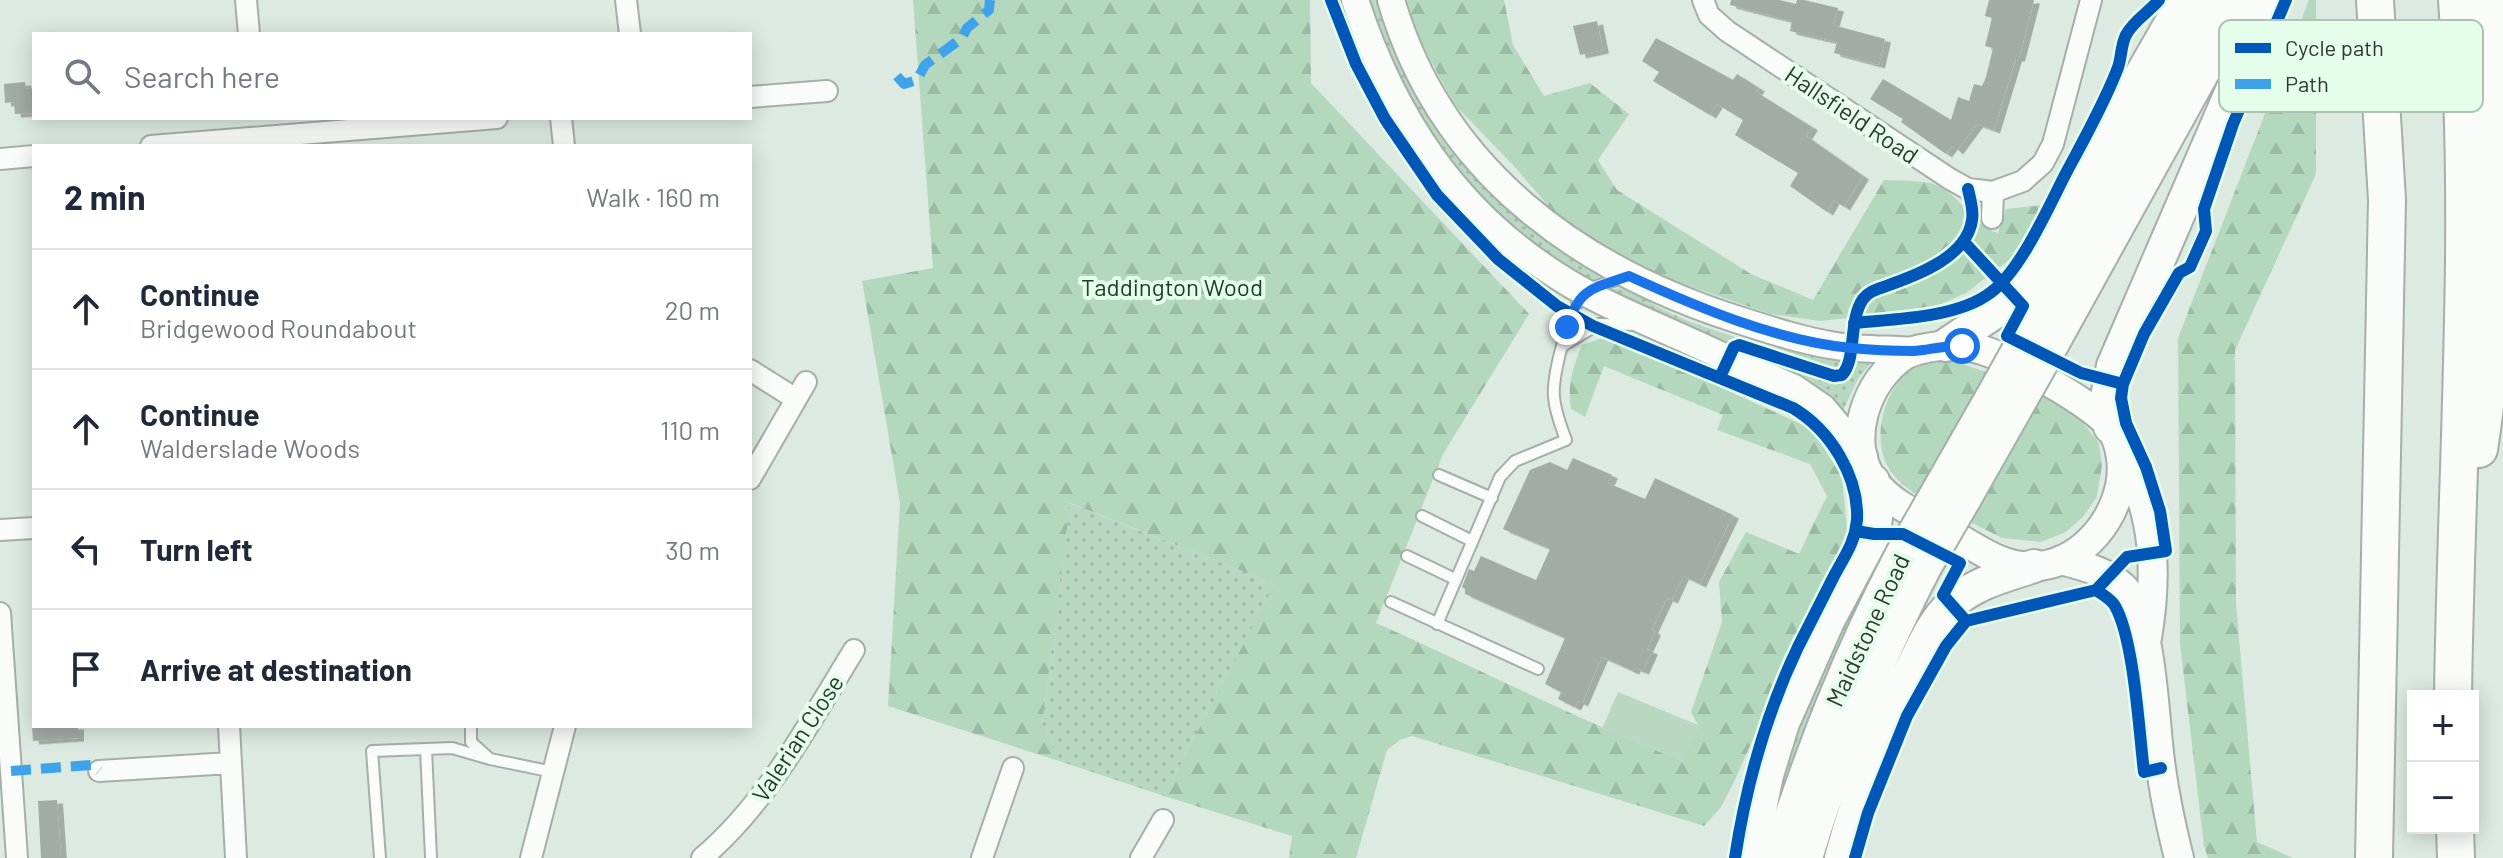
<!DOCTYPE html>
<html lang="en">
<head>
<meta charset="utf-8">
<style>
  :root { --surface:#fff; --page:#f6f6f7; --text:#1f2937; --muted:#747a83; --line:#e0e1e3 }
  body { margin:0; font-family:Barlow,sans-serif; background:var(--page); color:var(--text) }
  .controls { position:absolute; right:24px; bottom:24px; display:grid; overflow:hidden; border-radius:0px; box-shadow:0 4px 20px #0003 }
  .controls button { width:72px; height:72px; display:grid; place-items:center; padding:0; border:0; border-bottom:2px solid var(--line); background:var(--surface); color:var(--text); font:40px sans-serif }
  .stop { position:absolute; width:24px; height:24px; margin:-18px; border:6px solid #1a73e8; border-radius:50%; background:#fff }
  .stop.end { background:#1a73e8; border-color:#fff; box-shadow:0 2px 8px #0008 }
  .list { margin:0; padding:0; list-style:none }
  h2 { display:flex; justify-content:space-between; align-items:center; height:104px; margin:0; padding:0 32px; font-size:34px }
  h2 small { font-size:26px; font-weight:400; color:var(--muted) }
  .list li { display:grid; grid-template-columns:52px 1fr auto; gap:24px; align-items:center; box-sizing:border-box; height:120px; padding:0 32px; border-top:2px solid var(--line) }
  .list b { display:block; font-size:30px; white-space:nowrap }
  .list p { margin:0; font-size:26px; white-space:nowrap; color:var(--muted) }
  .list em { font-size:26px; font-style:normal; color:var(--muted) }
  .icon { flex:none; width:44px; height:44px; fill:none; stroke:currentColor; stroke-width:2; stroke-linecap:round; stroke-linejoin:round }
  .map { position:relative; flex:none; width:2503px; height:858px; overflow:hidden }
  .search { position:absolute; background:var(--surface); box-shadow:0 4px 20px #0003; left:32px; top:32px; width:720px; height:88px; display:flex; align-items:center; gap:20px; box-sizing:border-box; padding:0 28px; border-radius:0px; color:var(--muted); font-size:30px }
  .panel { position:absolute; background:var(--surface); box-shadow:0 4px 20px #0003; left:32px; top:144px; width:720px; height:584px; border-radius:0px }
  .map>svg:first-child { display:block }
  .grass { fill:url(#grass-dots) }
  .forest { fill:url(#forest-firs) }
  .pitch { fill:#b8d8c1 }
  .building { fill:#a2aca5; filter:url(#shadow) }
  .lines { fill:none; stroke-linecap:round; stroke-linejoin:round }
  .service-casing { stroke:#a4afa7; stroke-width:14 }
  .minor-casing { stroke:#a4afa7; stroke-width:24 }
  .tertiary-casing { stroke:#a4afa7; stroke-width:30 }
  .secondary-casing { stroke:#a4afa7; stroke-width:32 }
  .primary-casing { stroke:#a4afa7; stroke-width:36 }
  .motorway-casing { stroke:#a4afa7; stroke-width:40 }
  .service { stroke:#fafcfa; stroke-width:10 }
  .minor { stroke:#fafcfa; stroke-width:20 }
  .tertiary { stroke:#fafcfa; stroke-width:26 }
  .secondary { stroke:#fafcfa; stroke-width:28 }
  .primary { stroke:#fafcfa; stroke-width:32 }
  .motorway { stroke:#fafcfa; stroke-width:36 }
  .primary-bridge-casing { stroke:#a4afa7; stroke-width:36; stroke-linecap:butt }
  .primary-bridge { stroke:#fafcfa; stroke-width:32 }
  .quiet { stroke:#3ea3eb; stroke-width:10; stroke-dasharray:20 10; stroke-linecap:butt }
  .cycleway-casing { stroke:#e5feeb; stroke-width:17 }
  .cycleway { stroke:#0057b8; stroke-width:12 }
  .route { stroke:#1a73e8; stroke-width:10 }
  .labels { text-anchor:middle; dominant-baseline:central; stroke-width:8; stroke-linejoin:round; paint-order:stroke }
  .street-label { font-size:24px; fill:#2e3830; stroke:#e5feeb }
  .park-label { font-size:24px; fill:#174227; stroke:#e5feeb }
  .key { fill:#e5feeb; stroke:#aec3b3; stroke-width:2 }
  .key-label { font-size:22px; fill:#2e3830 }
</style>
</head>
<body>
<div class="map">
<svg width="2503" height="858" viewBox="0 0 2503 858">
  <defs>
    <pattern id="grass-dots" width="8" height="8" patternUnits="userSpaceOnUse" patternTransform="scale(2)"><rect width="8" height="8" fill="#b8d8c1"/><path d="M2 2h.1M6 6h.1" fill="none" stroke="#9ebaa6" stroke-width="1.8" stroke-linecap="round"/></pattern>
    <pattern id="forest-firs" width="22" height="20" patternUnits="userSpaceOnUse" patternTransform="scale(2)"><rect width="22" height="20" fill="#b3d8be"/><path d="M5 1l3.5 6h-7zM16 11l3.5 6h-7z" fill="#9abaa4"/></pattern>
    <filter id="shadow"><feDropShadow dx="6" dy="3.5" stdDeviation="0" flood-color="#0004"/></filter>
  </defs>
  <rect width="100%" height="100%" fill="#ddeae1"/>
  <path class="grass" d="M1366,0H1381L1485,184L1521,221L1603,279L1583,281L1500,219L1458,174L1413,110Z
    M1625,288C1639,293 1650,303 1664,310C1711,333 1792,355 1845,361L1840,371C1807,372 1771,350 1740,340H1735L1728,347L1607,292V289Z
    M1738,348L1799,371L1837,382L1851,373L1852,361L1867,362L1869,365L1858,379L1842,413Z
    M1069,503L1276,584L1164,796L1059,761L1042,726Z
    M1883,538H1895L1770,846L1775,780L1797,721Z"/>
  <path class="forest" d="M913,0H1310L1311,83L1529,314L1443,454L1376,623C1479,669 1579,720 1683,761L1698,725L1691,712L1722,622L1719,582L1746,532L1799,554L1827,496L1810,464L1717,430L1723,415L1604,366L1585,417L1571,409C1567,384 1573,367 1582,345L1608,336L1812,429L1842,477L1848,541L1811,609L1734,782L1721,807L1704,826L1412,736L1400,740L1387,750L1356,858H1289L1292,836L1164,796L1275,584L1070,503L1042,725L1059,761L888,706L900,503L862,281L933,268Z
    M1407,0H1504L1513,45L1544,96L1590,83L1629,114L1598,160L1617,190L1751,274L1813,300L1884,180C1899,181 1916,180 1930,183C1959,190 1970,225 1998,233L2006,209L2044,205L2010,259L1966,293L1930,309L1820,321L1770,314L1660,276L1604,246L1552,210L1513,165L1454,104L1415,31Z
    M2309,0H2316V174L2235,350L2236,604L2257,842L2293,858H2208L2204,846L2180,644L2178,338Z
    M1951,360L1989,373L1918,496C1906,487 1894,479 1887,465C1870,432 1888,374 1925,363C1933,361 1943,361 1951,360Z
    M2041,395L2080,419L2099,443L2102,465L2097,496L2084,516L2066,532L2041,542L2002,538L1968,521Z"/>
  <path class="pitch" d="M1618,692L1698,725L1684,762L1602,729Z"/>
  <path class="building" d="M1731,0H1779L1796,4L1797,0H1804L1838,8L1833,25L1885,39L1879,65L1834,53L1837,42L1790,31L1792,21L1730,5Z
    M1989,0H2034L2019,58H2016L1994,130L1977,124L1957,151L1952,146L1946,154L1901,122L1903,119L1870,99L1883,79L1951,120L1958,97L1969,101L1974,84L1982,86L1986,77L1993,48L1985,46L1992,18L1985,16Z
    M1597,21L1603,50L1580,55L1573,26Z
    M1656,38L1733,80L1737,74L1759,88L1756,92L1812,127L1806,136L1863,176L1844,207L1834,200L1827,212L1790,186L1798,173L1735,135L1743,120L1717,104L1710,115L1653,81L1659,72L1642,61Z
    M25,82L26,89L34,88V113L15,114L14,102L5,103L4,84Z
    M1573,458L1612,475L1608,483L1645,499L1655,478L1733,515L1700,584L1683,576L1672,600L1667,598L1652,630L1655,632L1647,649L1652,651L1643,671L1635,668L1633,671L1602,657L1582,703L1578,701L1575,707L1558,699L1561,692L1545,684L1565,638L1465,594V589L1462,587L1469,569L1474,571L1481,556L1536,580L1550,549L1503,529L1530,470L1550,462L1567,470Z
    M32,726H78V738L33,741Z
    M57,800L61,858H41L38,801Z"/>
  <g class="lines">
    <defs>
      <path id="service" d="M1564,345L1599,324L1636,325
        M1439,475L1492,498
        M1422,516L1472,541
        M1407,556L1455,579
        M1391,602L1538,669
        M1437,624L1500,477L1515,461L1566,440C1561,426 1555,412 1554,397C1552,376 1569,310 1583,295C1592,285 1611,282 1623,278
        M471,726V742L490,759L553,772
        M426,749L431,857
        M380,858L372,751L452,748L490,759"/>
      <path id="minor" d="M246,0L249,34
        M626,0L630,34
        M1703,0L1709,15L1727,31L1950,179L1968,189L1993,192L2023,181L2043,163L2053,144L2091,0
        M750,97L827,91
        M561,118L564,146
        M151,146L497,118
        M0,159L34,156
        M1992,218L1993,192
        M750,370L796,399
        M750,479L806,382
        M0,530L34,528
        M0,613L17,858
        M229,726L236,858
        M99,771L231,763
        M531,858L565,726
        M702,858C768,802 809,723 854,650
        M982,858L1013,768
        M1141,858L1163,820"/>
      <path id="tertiary" d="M1355,0C1393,116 1454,211 1559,277C1593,299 1630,314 1667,331C1710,350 1752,370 1794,388L1823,408L1864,457
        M1391,0C1441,171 1579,270 1742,321C1773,331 1804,341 1836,346C1862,350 1889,349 1915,351"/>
      <path id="secondary" d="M1946,345C1958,346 1970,346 1982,350C2009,358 2097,405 2111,428C2121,445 2124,467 2120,486C2110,533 2067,575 2015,565C1991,560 1967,542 1945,530C1921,517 1893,505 1875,483C1844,443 1866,380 1905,355C1917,348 1933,347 1946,345Z
        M2122,458C2157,512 2157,577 2147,638
        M2061,560C2083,566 2106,571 2123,587C2153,616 2154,719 2160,761C2164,793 2171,826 2179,858"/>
      <path id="primary" d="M2030,329L2213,0
        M2053,343L2243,0
        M1946,345L2001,308L2022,283L2184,0
        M2110,427L2107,397L2113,366L2271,0
        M1941,486L1992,397
        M1964,500L2015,410
        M1750,858L1767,775L1783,723L1828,621L1874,534L1876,517L1873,481
        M1777,858C1812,751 1849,654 1902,554
        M1806,858C1836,757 1877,661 1925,567
        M1841,858C1859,792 1882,729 1912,668C1923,646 1933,622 1951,605C1973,583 2005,576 2034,566"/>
      <path id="motorway" d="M2479,449C2503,302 2494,149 2487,0
        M2453,696C2456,464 2474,232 2457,0
        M2455,828L2456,858
        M2374,858L2387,200L2375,0"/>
    </defs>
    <use href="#service" class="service-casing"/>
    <use href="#minor" class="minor-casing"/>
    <use href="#tertiary" class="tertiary-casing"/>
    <use href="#secondary" class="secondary-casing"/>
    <use href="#primary" class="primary-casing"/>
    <use href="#motorway" class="motorway-casing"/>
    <use href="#service" class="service"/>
    <use href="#minor" class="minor"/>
    <use href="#tertiary" class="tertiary"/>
    <use href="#secondary" class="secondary"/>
    <use href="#primary" class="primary"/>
    <use href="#motorway" class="motorway"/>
    <defs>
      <path id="primary-bridge" d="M1992,397L2030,329
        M2015,410L2053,343
        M1902,554L1941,486
        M1925,567L1964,500"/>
    </defs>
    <use href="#primary-bridge" class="primary-bridge-casing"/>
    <use href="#primary-bridge" class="primary-bridge"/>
    <path class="quiet" d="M897,76L904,84L917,80L925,65L962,38L967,28L989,10L990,0
      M11,771L92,765L99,771"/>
    <defs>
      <path id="cycleway" d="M1331,0L1356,64L1385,119L1437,195L1498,259L1557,306L1593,326L1793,408C1830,430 1859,476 1857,520C1855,543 1844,557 1834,576C1822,600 1810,623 1798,647C1766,714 1746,785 1735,858
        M1964,242L2023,306L2007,336L2081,373L2123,384
        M1854,323C1894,319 1957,318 1990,293C2020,272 2048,208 2065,175C2083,141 2103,106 2117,70C2122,59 2120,47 2126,35C2133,21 2149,12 2159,0
        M1720,377L1734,347L1739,345L1834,376L1842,375C1857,359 1848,321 1863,299C1870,290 1879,289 1889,285C1920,274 1967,256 1972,220C1974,210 1970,199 1968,189
        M1856,531L1874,534H1903L1960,563L1943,595L1966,621
        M2096,590L2127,557L2166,551L2160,511L2146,467L2126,423L2121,398L2123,384L2144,334L2179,273L2190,267L2206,231L2204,209L2233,124L2286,0
        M1855,858L1868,813L1907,716L1946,646L1966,621L2096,590C2103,595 2111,599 2115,606C2134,639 2139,731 2144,772L2161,768"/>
    </defs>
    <use href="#cycleway" class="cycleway-casing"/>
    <use href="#cycleway" class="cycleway"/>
  </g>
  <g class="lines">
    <path class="route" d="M1567,327C1579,288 1593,288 1629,276C1697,307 1777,341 1851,348C1871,350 1893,351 1913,351C1929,350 1945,345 1962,346"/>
  </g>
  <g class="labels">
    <g class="street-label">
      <text transform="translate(1852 114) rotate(34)">Hallsfield Road</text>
      <text transform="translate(1867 630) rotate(-65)">Maidstone Road</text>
      <text transform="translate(797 738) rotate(-57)">Valerian Close</text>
    </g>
    <g class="park-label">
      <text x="1172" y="286">Taddington Wood</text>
    </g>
  </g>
  <rect x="2219" y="20" width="264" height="92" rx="12" class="key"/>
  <rect x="2235" y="43" width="36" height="10" fill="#0057b8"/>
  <rect x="2235" y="79" width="36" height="10" fill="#3ea3eb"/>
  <g class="key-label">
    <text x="2285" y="56">Cycle path</text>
    <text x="2285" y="92">Path</text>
  </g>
</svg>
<div class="controls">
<button>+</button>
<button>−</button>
</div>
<div class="stop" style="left:1962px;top:346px"></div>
<div class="stop end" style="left:1567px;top:327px"></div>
<div class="search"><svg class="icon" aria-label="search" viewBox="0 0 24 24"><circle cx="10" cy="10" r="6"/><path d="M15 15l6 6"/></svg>Search here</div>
<section class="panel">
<h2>2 min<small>Walk · 160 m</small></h2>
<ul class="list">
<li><svg class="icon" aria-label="ahead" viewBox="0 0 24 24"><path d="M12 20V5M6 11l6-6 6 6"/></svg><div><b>Continue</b><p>Bridgewood Roundabout</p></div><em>20 m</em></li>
<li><svg class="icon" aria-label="ahead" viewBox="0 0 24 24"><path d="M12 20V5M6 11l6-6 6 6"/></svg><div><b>Continue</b><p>Walderslade Woods</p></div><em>110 m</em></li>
<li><svg class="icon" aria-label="left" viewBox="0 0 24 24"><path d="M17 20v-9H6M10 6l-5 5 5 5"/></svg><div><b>Turn left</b></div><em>30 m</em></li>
<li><svg class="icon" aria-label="arrive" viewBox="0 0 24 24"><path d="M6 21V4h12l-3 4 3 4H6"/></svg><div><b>Arrive at destination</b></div></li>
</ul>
</section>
</div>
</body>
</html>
